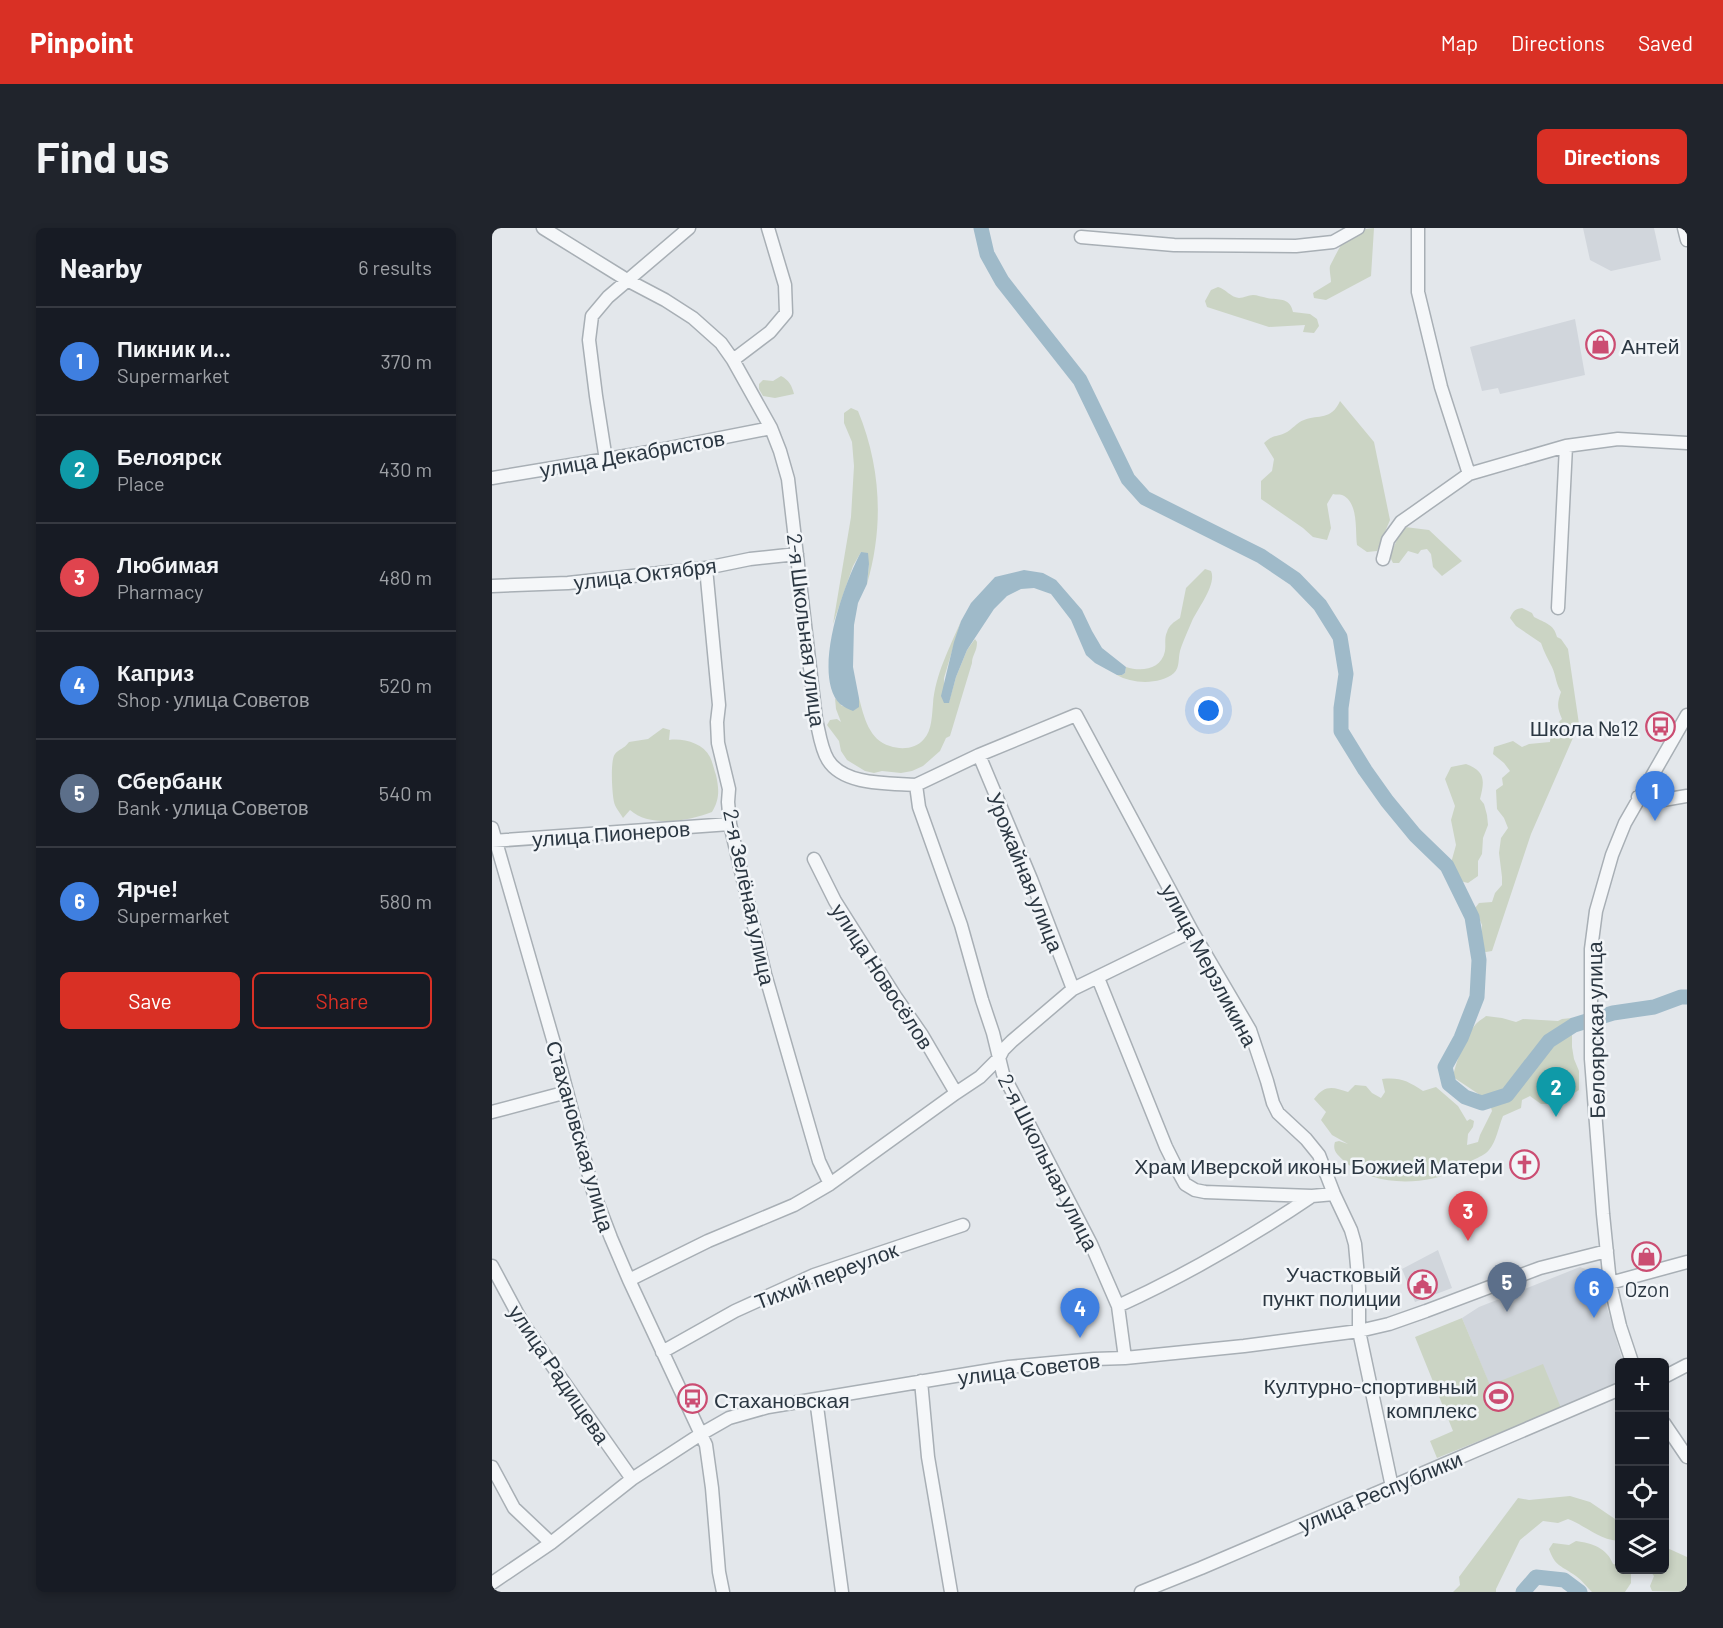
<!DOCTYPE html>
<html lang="en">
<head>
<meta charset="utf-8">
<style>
  :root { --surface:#171b24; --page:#20242c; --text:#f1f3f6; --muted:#9ea1a6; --line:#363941; --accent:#d93025 }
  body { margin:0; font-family:Barlow,sans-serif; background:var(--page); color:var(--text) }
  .controls { position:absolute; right:18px; bottom:18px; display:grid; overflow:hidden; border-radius:9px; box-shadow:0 3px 9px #0003 }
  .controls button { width:54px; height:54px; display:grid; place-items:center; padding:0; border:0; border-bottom:2px solid var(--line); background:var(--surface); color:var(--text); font:30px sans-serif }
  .you { position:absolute; left:717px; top:483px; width:21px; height:21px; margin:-15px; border:4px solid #fff; border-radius:50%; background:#1a73e8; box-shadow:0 0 0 9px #1a73e833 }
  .badge { display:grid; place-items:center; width:39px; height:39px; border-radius:50%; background:var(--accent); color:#fff; font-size:20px; font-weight:700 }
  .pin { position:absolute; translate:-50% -50px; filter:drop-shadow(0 2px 3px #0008) }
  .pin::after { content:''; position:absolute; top:32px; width:21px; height:18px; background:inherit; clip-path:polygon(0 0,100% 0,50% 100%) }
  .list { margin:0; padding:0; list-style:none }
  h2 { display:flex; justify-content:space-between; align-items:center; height:78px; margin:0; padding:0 24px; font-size:26px }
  h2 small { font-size:20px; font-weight:400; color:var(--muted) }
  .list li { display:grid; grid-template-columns:39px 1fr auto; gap:18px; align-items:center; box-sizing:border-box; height:108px; padding:0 24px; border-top:2px solid var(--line) }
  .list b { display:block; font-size:22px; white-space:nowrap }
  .list p { margin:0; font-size:20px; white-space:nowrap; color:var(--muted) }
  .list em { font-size:20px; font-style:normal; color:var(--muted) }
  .actions { display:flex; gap:12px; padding:18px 24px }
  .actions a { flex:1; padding:14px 0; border:2px solid var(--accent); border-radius:9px; text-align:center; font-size:21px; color:var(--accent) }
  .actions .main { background:var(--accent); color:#fff }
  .icon { flex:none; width:33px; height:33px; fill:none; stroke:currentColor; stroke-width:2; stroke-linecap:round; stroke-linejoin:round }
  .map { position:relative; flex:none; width:1195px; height:1364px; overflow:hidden; border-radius:9px }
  header { display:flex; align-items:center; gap:36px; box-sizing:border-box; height:84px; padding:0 30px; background:var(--accent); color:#fff }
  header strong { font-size:28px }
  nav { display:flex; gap:33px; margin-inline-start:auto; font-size:21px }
  .intro { display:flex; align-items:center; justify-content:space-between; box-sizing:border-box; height:144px; padding:0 36px }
  h1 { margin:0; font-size:42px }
  .button { padding:15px 27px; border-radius:9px; background:var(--accent); color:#fff; font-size:21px; font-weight:700 }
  main { display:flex; gap:36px; padding:0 36px }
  aside { flex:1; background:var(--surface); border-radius:9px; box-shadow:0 3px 9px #0003 }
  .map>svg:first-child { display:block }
  .built { fill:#d1d6dc }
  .green { fill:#cbd4c4 }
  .water { fill:#9fbac9 }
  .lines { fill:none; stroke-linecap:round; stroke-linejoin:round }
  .river { stroke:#9fbac9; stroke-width:15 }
  .minor-casing { stroke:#a8afb5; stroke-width:15 }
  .minor { stroke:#f5f7f9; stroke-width:12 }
  .labels { text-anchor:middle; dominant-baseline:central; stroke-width:5; stroke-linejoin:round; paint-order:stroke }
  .poi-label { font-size:21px; fill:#2b3742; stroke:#f2f5f8; text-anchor:end }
  .street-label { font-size:21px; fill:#2b3742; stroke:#f2f5f8 }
</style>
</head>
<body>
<header>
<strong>Pinpoint</strong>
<nav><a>Map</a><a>Directions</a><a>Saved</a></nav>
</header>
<div class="intro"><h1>Find us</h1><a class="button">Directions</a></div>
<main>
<aside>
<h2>Nearby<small>6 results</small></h2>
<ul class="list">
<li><span class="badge" style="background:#3f7fe0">1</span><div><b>Пикник и...</b><p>Supermarket</p></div><em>370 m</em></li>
<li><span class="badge" style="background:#0f9aa8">2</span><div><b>Белоярск</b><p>Place</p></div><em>430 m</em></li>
<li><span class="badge" style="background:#e0444e">3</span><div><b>Любимая</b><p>Pharmacy</p></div><em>480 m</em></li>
<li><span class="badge" style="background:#3f7fe0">4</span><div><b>Каприз</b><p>Shop · улица Советов</p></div><em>520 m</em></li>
<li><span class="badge" style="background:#5c6f8a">5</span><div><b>Сбербанк</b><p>Bank · улица Советов</p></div><em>540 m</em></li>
<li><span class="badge" style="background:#3f7fe0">6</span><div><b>Ярче!</b><p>Supermarket</p></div><em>580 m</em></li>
</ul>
<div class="actions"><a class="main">Save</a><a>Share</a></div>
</aside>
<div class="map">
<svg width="1195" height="1364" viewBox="0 0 1195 1364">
  <rect width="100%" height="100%" fill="#e3e7eb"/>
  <path class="built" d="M1091,0H1162L1169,32L1119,43L1098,32Z
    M1083,91L1093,147L1008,166L1006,160L990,163L978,119Z
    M946,1022L960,1060L923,1074L910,1041Z
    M1088,1039L1102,1044L1107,1052L1131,1134H1128L1127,1154L1069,1180L998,1158L970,1090L987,1079Z"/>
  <path class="green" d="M882,0L879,48L834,72L822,70L821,65L839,54C839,49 837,42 838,38C839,36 849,16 851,14L874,1Z
    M726,59C734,61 738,69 747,70C752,70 756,67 761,67C765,67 770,69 775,70C786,72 798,69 801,84L818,86L825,91L827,98L822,105L811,104L813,97L777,99L715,79L713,73L719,62Z
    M289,148C297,152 300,158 302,166L283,170L271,168L267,161V156L271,152L281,153Z
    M848,173L882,214L898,292L885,323L875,324L865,317C863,303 867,274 850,267C847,266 844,267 841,266L835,276L839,300L835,312L821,309L811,300L769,271V253L780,243L782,231L772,215C782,206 782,210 793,205C800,202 805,194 812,192C827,186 839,193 848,173Z
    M359,180L366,183C389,239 392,298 375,356L377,336L369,324L361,338L341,396L359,289L362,238L360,214L352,195V185Z
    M913,299L937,302L970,333L950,348L941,339L939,326L935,321L929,322L926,326L916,323L907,335H901L898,329C902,318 906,308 913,299Z
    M713,341L719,343C725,356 706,380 700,393C697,400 690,416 688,423C686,431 688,439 682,445C668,457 640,456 625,447H630L633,445L634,439C649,444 669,442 673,423C674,417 672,410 675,404C677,397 682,394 688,390L694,360Z
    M1030,380L1040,385L1042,389C1053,395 1062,396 1065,409L1069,411L1076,421L1087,496L1039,606L1000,723L994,724L990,723L988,719L990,697L983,680L987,675L1000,674L1003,665L1010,657V649L1007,625L1009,610L1016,600L1012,590L1005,581L1004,562L1011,557L1010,550L1018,543L1012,535L1001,526L1002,519L1021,513L1030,519L1037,516L1058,514C1059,503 1062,498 1070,491C1065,480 1065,475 1069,464C1064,456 1064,448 1060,439C1056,431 1052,424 1049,415L1024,398L1018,390C1021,383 1023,381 1030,380Z
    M469,393L452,450V475L457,474L464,449L475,422L483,411L485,414C485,424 480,427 480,435L458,508L454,510L448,523L431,538L420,543L409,545L390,543L382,545L373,543L355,532L349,523L347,513L335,497L338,492L345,491L349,494L344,481L343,470L350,478L367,479V470C372,489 377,512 398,518C409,522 424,521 432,511C440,503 440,486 441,476C443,447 458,419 469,393Z
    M171,500L178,502L177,512C191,510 211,515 218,529C221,535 222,542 224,547C227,561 228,571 220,584C197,593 158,600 138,582L131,590C128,585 123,579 122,574C120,565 118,532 123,526C127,521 132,521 137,514L156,511Z
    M974,536C993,543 993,552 988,571L992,576L995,587L996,597L991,610L990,626L986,633V648L976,655L968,653L964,648L959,635L964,617L959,592L963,578L953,551L959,539Z
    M994,788L1010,790L1024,794L1031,791L1066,793L1070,791L1080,790V819L1082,831L1087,843V862L1079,867L1068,860L1060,858L1066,867L1065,876H1049L1038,868L1030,872L1029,880L1011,888C1006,900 1005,912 997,922C993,927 987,929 981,932C976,935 972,940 966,942C932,958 881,959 852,933C846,927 840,923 843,914L847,913L856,916L840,907L829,892L834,884L822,871C833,856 841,859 856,864L863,857L874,858L880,865L889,870L893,864L890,851C908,849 916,853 931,863L944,859L966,878L975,893L978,891L982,893L981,899L976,906L975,917L986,914L988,907L1000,883L997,873L961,849C963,836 976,802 986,794C988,792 992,790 994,788Z
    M970,1090L998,1157L1051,1136L1069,1180L945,1230L938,1213L961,1203L923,1109Z
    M1078,1268L1098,1274L1126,1293L1128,1311L1126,1313C1106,1311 1094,1298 1076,1291L1066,1295L1051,1293L1028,1312L1004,1361V1364H961L968,1357L967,1349L1026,1270L1037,1272Z
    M1084,1313C1100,1315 1115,1320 1121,1336L1127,1337L1128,1342H1136L1139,1344V1355L1133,1364H1100C1094,1358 1088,1350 1081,1346C1068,1337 1063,1338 1057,1321L1061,1315L1077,1317Z
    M1173,1319L1195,1329V1364L1160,1363L1158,1358L1162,1348L1157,1342H1172Z"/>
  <path class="water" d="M369,324L376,325L377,336L375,356L366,375L362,397L361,439L367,470V479L361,483C356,481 352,479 348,476C319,447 352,355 369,324Z
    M532,342L551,345L564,352L590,382L600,403L610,420L634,439L633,445L630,447H625L603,435L594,427L579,392L559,366L542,360L529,361L515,368L502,381L475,422L464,449L457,475H452L449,468L462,414L469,393L479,375L503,349Z"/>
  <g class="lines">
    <path class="river" d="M489,0L495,26L510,53L588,152L636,251L653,270L769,328L803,351L828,377L848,409L854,446L849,480V503L873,542L895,573L923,607L955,638L980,689L987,732L985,769L969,810L953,839L957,856L973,869L990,875L1015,867L1057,813L1082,797L1121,785L1162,779L1189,769H1195
      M1031,1364L1044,1349L1072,1352L1088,1364"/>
    <defs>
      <path id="minor" d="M51,0L135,52L173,72L201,90L229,115L241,132L279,200L288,223L296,251L324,491C327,504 329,521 336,532C352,558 398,555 424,557L427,579L469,697L490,772L501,805L511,846L599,1016L626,1078L633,1130
        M926,0V64L949,159L977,246
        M1192,0L1195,12
        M589,9L682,17L804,18L841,14L866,0
        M241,132L278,104L294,85L293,57L276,0
        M114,232L104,168L97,112L100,88L116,69L197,0
        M0,250L157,224L279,200
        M891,331L896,312L909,294L977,246L1074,218L1126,211L1195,215
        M214,340L227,477L225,494L226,515L237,561L236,574L238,596L273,746L327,933L338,956
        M0,358L76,355L214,340L258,331L305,326
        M1066,380L1074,218
        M487,527L539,651L581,761
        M424,557L487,527L584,487L700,703L758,802L775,853L781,875L786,885L814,911L827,927L842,966L859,1002L863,1016L867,1060V1103L900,1259
        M1146,569L1171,572L1195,568
        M0,600L64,822L101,963L119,1010L137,1052L214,1217L220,1260L227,1344L231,1364
        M0,613L238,596
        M322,631L343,673L403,768L430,807L464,865
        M606,750L674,919L687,945L693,956L703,962L713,964L820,968L842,966
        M0,884L75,864
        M0,1038L30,1094L45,1116L140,1251
        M137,1052L216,1013L302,977L338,956L464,865L488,849L507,830L511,822L520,813L581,761L700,703
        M1118,1055L1195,1034
        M626,1078C694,1047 758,1010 820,968
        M170,1124L243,1083L322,1047L471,997
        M1140,1134L1128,1098L1118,1055L1111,986L1099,831V721L1104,683L1120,627L1133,595L1195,487
        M1172,1149L1195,1137
        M429,1153L436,1229L459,1364
        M324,1171L350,1364
        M1172,1195L1195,1229
        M0,1239L22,1280L59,1315
        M0,1355L59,1315L140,1251L209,1206L237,1190L276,1179L517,1139L602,1131L633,1130L752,1118L867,1103L897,1096L934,1083L1048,1040L1115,1023
        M649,1364L709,1340L1128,1161"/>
    </defs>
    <use href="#minor" class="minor-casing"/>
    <use href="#minor" class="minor"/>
  </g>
  <defs>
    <symbol id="shop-ring" viewBox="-11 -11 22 22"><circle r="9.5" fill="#f2f5f8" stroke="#cb4d72" stroke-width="1.5"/><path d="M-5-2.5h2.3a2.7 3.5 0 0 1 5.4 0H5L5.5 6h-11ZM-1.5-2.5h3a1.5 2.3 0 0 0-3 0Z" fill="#cb4d72"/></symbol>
    <symbol id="bus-ring" viewBox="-11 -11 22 22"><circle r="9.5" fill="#f2f5f8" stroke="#cb4d72" stroke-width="1.5"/><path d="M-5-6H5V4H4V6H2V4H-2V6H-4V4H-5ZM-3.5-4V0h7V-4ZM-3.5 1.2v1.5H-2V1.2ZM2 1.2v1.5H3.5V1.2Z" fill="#cb4d72"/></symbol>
    <symbol id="church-ring" viewBox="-11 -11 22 22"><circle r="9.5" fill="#f2f5f8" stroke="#cb4d72" stroke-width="1.5"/><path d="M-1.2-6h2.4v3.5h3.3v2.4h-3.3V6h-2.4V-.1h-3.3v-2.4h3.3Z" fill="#cb4d72"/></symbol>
    <symbol id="civic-ring" viewBox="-11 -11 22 22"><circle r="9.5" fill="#f2f5f8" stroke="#cb4d72" stroke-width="1.5"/><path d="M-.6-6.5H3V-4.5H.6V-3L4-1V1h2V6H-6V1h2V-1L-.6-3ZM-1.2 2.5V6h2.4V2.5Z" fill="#cb4d72"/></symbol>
    <symbol id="stadium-ring" viewBox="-11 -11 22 22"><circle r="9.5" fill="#f2f5f8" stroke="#cb4d72" stroke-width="1.5"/><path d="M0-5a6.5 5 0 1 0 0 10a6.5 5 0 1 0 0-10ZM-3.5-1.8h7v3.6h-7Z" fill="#cb4d72"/></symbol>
  </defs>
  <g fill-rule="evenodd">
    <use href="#shop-ring" x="1092" y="100" width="33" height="33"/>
    <use href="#bus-ring" x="1152" y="482" width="33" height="33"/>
    <use href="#church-ring" x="1016" y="920" width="33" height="33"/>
    <use href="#shop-ring" x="1138" y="1012" width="33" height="33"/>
    <use href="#civic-ring" x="914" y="1040" width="33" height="33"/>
    <use href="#stadium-ring" x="990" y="1152" width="33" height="33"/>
    <use href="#bus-ring" x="184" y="1154" width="33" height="33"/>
  </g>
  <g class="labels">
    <g class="poi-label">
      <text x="1129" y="117" text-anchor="start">Антей</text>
      <text x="1147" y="499">Школа №12</text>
      <text x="1011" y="937">Храм Иверской иконы Божией Матери</text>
      <text x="909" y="1045">Участковый<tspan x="909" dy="24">пункт полиции</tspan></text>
      <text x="1155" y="1060" text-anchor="middle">Ozon</text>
      <text x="985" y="1157">Културно-спортивный<tspan x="985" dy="24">комплекс</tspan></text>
      <text x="222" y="1171" text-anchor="start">Стахановская</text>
    </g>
    <g class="street-label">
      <text transform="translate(140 225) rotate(-10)">улица Декабристов</text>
      <text transform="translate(153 345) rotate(-7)">улица Октября</text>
      <text transform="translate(315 402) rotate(83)">2-я Школьная улица</text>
      <text transform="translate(119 605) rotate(-4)">улица Пионеров</text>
      <text transform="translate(534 644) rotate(68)">Урожайная улица</text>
      <text transform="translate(258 669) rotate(78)">2-я Зелёная улица</text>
      <text transform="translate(718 737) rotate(62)">улица Мерзликина</text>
      <text transform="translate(391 748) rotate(57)">улица Новосёлов</text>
      <text transform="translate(1103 802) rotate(-91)">Белоярская улица</text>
      <text transform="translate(89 908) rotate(74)">Стахановская улица</text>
      <text transform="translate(557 934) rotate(63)">2-я Школьная улица</text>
      <text transform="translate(334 1047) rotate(-21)">Тихий переулок</text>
      <text transform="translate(537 1140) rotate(-7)">улица Советов</text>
      <text transform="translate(68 1146) rotate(56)">улица Радищева</text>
      <text transform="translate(888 1263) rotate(-23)">улица Республики</text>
    </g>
  </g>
</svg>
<div class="controls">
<button>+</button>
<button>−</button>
<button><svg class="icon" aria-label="locate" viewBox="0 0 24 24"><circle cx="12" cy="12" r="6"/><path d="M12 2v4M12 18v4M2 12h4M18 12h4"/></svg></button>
<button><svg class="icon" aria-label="layers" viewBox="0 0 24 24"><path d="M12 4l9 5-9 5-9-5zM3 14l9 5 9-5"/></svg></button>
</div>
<div class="you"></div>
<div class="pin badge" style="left:1163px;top:593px;background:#3f7fe0">1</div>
<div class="pin badge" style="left:1064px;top:889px;background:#0f9aa8">2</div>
<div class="pin badge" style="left:976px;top:1013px;background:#e0444e">3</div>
<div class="pin badge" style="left:588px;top:1110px;background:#3f7fe0">4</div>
<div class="pin badge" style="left:1015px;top:1084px;background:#5c6f8a">5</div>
<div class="pin badge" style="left:1102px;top:1090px;background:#3f7fe0">6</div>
</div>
</main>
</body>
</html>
